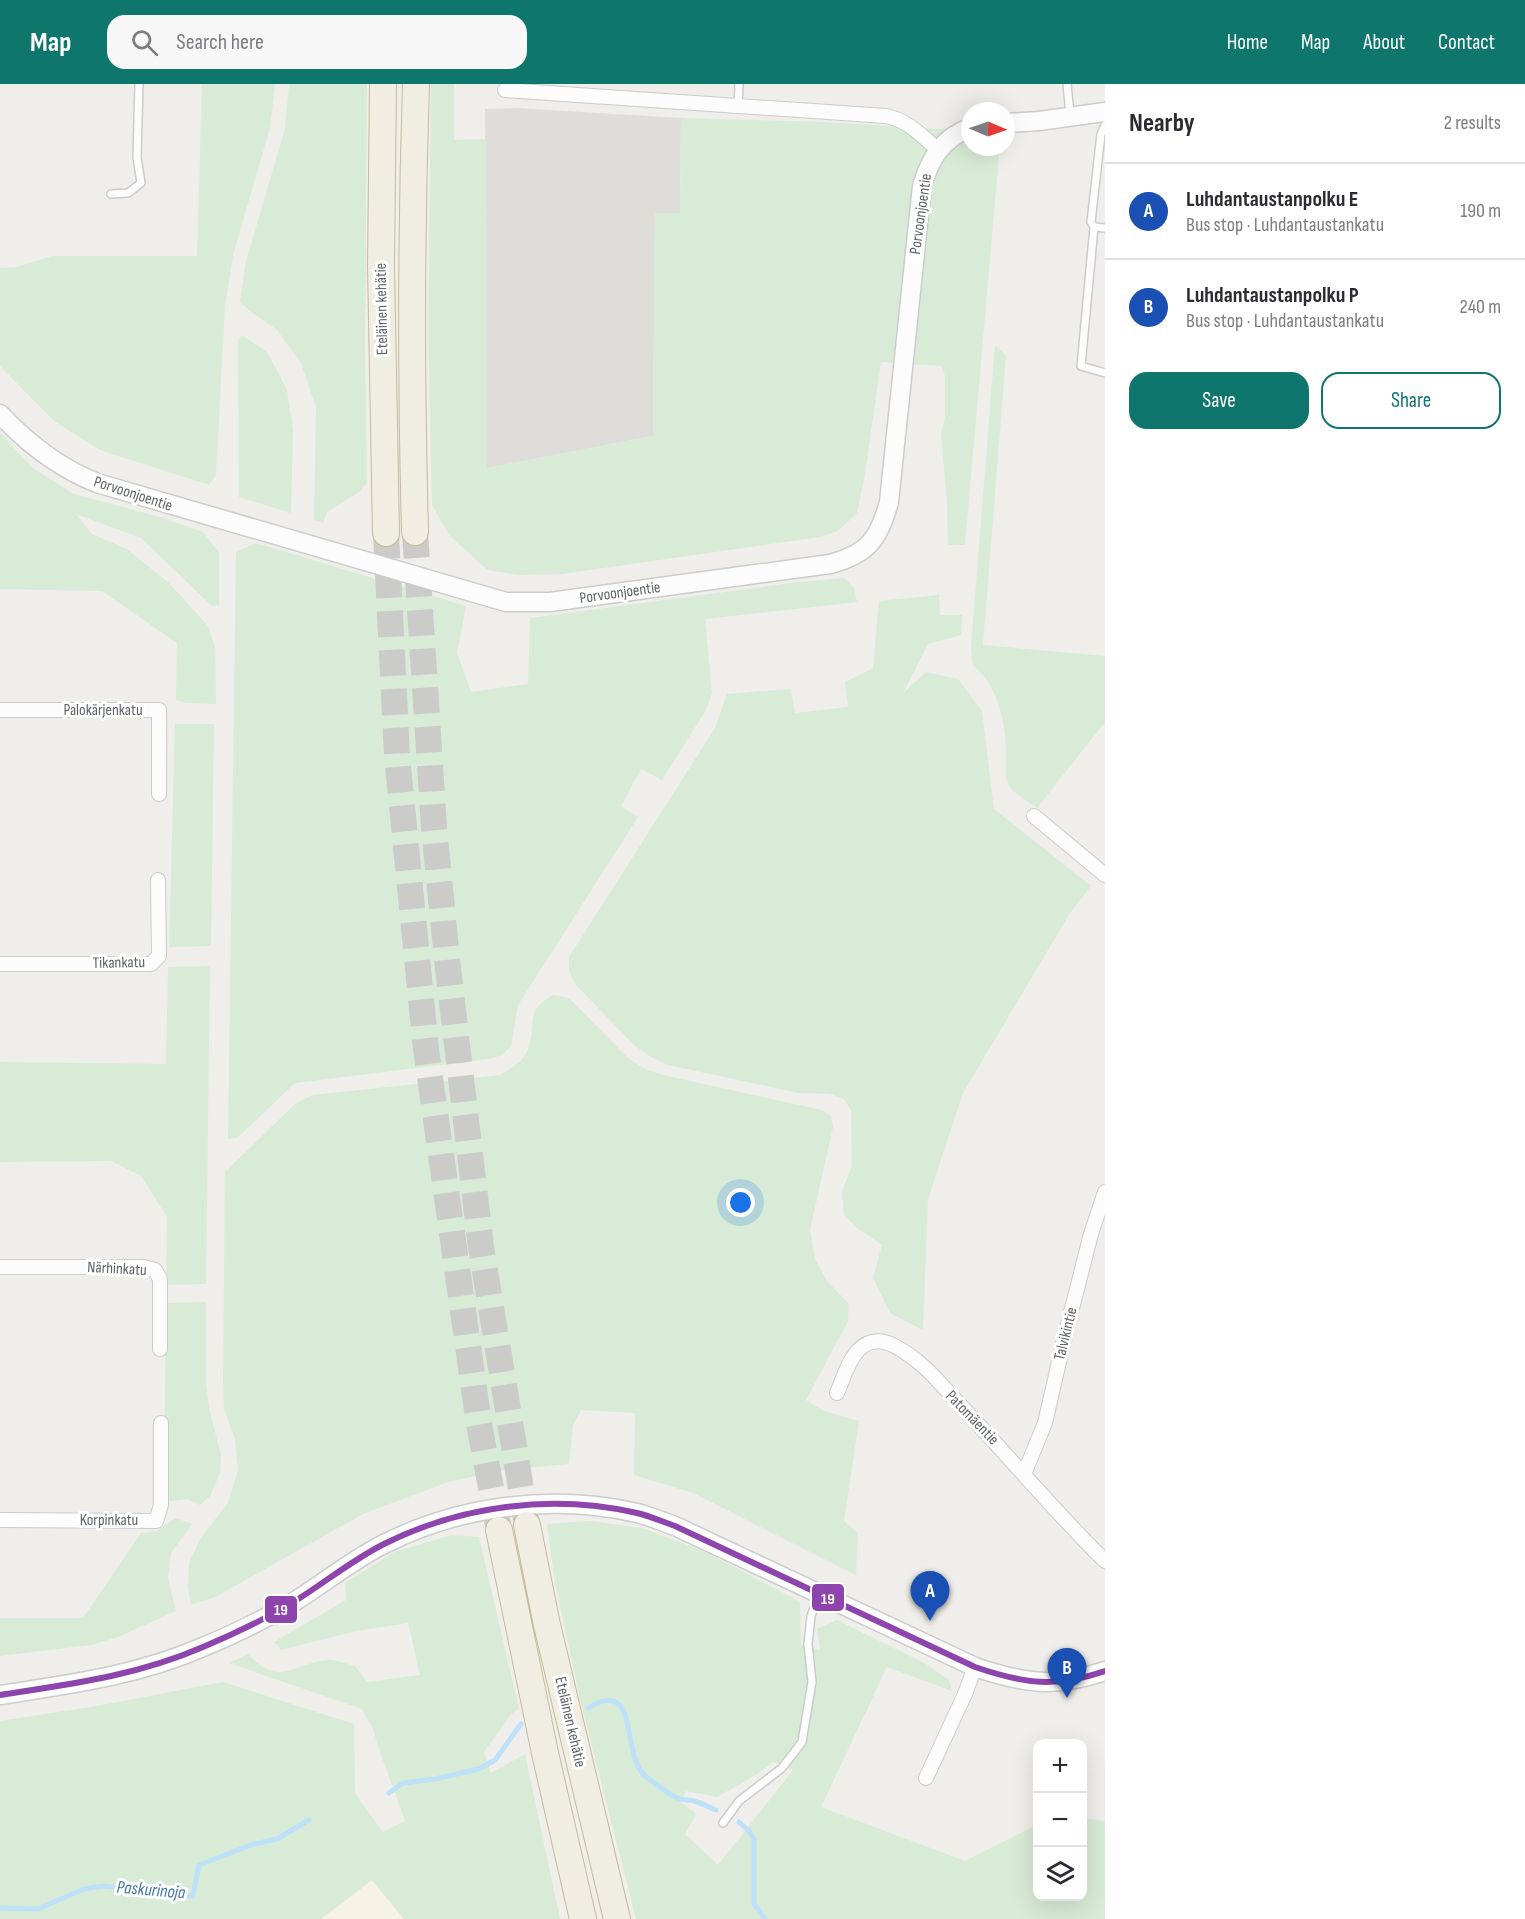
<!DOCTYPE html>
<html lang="en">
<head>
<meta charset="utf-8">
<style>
  :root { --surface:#fff; --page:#f7f7f7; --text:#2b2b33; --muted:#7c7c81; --line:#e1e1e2; --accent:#0f766e }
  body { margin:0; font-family:"Sofia Sans Condensed",sans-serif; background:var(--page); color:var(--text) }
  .controls { position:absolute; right:18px; bottom:18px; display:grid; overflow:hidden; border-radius:12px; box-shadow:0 6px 24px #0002 }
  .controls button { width:54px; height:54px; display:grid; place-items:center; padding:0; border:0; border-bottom:2px solid var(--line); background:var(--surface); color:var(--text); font:30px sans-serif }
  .compass { position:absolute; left:961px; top:18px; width:54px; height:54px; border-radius:50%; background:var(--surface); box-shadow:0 6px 24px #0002; rotate:92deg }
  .you { position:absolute; left:741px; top:1119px; width:21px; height:21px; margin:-15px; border:4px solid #fff; border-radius:50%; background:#1a73e8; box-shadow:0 0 0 9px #1a73e833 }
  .badge { display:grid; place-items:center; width:39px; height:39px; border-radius:50%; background:var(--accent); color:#fff; font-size:20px; font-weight:700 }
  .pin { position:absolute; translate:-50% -50px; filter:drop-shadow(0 2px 3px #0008) }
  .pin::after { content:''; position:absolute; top:32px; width:21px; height:18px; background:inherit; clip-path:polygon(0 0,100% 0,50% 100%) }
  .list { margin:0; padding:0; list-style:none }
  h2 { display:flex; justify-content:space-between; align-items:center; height:78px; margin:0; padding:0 24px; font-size:26px }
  h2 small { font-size:20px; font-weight:400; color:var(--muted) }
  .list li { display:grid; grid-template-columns:39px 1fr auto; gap:18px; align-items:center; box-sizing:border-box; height:96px; padding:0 24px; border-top:2px solid var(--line) }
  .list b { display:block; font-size:22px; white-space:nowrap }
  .list p { margin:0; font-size:20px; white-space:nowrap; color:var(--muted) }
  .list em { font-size:20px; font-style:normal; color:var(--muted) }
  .actions { display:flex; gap:12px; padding:18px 24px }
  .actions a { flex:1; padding:14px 0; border:2px solid var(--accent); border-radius:18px; text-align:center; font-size:21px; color:var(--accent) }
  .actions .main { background:var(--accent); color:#fff }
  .icon { flex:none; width:33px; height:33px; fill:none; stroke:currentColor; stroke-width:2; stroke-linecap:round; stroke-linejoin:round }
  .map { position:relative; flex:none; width:1105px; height:1835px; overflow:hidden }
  header { display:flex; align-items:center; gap:36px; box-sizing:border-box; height:84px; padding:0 30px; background:var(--accent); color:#fff }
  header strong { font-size:28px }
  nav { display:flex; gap:33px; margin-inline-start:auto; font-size:21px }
  .search { width:420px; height:54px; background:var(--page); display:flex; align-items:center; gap:15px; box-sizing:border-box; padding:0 21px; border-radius:18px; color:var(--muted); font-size:22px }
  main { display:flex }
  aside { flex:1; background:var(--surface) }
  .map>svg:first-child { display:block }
  .commercial { fill:#f7f3e4 }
  .industrial { fill:#dfddda }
  .green { fill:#d8ebd6; fill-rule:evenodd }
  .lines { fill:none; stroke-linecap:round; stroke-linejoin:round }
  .stream { stroke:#bfe0f9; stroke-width:5 }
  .motorway-tunnel { stroke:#cbcbca; stroke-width:26; stroke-dasharray:26 13; stroke-linecap:butt }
  .service-casing { stroke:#cbcccc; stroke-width:10 }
  .minor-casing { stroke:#cbcccc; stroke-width:16 }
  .tertiary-casing { stroke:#cbcccc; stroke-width:21 }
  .motorway-casing { stroke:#c8b996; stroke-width:28 }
  .service { stroke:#fdfcfc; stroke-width:7 }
  .minor { stroke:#fdfcfc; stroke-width:14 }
  .tertiary { stroke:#fdfcfc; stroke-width:18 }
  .motorway { stroke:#f0ede3; stroke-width:26 }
  .bus-1-casing { stroke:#fff; stroke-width:10 }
  .bus-1 { stroke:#8e44ad; stroke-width:6 }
  .labels { text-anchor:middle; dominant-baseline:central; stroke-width:6; stroke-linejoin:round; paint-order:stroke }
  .street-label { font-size:16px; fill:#5f6368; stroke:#fff }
  .water-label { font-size:18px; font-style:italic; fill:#4174aa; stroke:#fff }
  .line-badge { stroke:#fff; stroke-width:2 }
  .badge-label { font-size:16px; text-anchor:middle; font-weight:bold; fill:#fff }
</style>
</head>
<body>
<header>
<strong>Map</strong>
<div class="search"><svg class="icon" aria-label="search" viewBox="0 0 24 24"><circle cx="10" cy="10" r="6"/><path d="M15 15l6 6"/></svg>Search here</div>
<nav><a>Home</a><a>Map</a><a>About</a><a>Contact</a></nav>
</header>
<main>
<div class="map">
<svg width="1105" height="1835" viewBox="0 0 1105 1835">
  <rect width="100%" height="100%" fill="#efeeea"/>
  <path class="commercial" d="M372,1796L404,1835H321Z"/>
  <path class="industrial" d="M516,24L681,34L680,129H655L653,352L487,384L485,25Z"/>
  <path class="green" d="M202,0H275L270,44L233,171L225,222L216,391L209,401L100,366L54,337L0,282V184L17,183L52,172H197Z
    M289,0H367L365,262L367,399L359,408L327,428L323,439L314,436L316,323L301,279L277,246L250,227L240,218L246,177L285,45Z
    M431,0H454V56L486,55L487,384L653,352L655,129H680L681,34L823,38L970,47V63H998L999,72L965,461H948L947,419L941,350L945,333V292L941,282L881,278L864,396L857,429L838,447L820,453L562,490L517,491L488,486L483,482L449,451L432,421L428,249Z
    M242,251L268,269L287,306L293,345L291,429L239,413L238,257Z
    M995,261L1006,271L983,561L1105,572V638L1037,724C1030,718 1017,712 1011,704C1002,693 1007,675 1006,663C1005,636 996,598 973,582L971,563Z
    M0,349L34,385L74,410L160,433L203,448L219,469V521L212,522L141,454L76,430L92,450L127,465L170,500L208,542L215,563L216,620L186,619L176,616L177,559L102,507L0,505Z
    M256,459L466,522L457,569L471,608L528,600L530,534L799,498L845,494L854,504L857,518L705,535L712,609L706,626L662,696L641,685L621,722L638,733L518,921L511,962L502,971L489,975L295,999L237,1054L228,1055L236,468Z
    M939,511L940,531H962L961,551L928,560L903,609L926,588L958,595L982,627L994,725L1091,802L1070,829L963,1009L928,1115L923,1246L890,1229L873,1194L882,1161L857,1144L844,1131L842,1107L852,1082L851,1026L844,1015L830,1010L799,1009L668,981L651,973L635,962L576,901L569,887V873L715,644L727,610L791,605L795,629L848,623L845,598L873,584L879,517Z
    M175,640H214L211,862L169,863Z
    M210,882L206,1200L166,1201L167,1133L141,1092L111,1077L0,1078V978L166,980L168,883Z
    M553,911L569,914L628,974L645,985L667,992L822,1026L831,1032L833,1043L810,1146L815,1175L827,1197L849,1220L848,1237L806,1316L824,1327L859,1337L844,1437L858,1449L856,1491L693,1409L634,1391L635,1329L581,1326L573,1341L569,1380L503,1386L448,1398L363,1430L215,1513L191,1521L188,1503L189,1479L200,1455L228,1419L238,1386L235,1355L224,1325L223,1293L225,1088L294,1021L312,1011L500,991C512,984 523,978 528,965C537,940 524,927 553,911Z
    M206,1218V1300L210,1328L221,1370L220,1389L210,1412L200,1421L187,1415L164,1418L166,1219Z
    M176,1434L192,1440L171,1469L168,1494L176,1527L118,1553L91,1561L0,1572V1534H83L141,1449L157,1447Z
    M591,1437L642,1444L703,1467L793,1514L800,1519L801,1561L820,1566L817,1545L837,1536L926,1580L949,1596L952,1607L887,1583L821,1723L965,1777L1037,1741L1038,1812H1082L1083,1734L1105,1737V1835H636L580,1615L554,1493L547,1440ZM773,1678L793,1686L718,1781L685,1750L696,1730L681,1718L686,1707L717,1713L756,1691Z
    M452,1451L479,1453L519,1625L511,1630L484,1668L491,1689L525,1670L560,1835H404L372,1796L321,1835H0V1637L97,1622L223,1598L354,1640L355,1710L383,1748L405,1737L379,1665L373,1645L362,1625L229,1579L248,1570C280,1604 291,1580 327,1576C335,1575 346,1580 355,1582L367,1598L420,1591L408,1539L356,1547L281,1566L274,1558L346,1516L345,1499L394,1468Z"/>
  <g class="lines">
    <path class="stream" d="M588,1624C641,1592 620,1670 645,1692C654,1699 670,1712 680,1715C685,1716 690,1716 694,1717C702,1719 709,1723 716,1726
      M389,1709L403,1699L435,1695L479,1685L495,1676L521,1640
      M739,1738L749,1747L754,1755V1820L765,1835
      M0,1824L38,1825L84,1805L103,1802L193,1812L199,1781L254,1760L277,1755L309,1736"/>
    <path class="motorway-tunnel" d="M415,448L434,744L448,885L481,1163L527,1441
      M386,449L397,672L426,965L479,1340L499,1446"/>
    <defs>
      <path id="service" d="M1067,0L1070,31
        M738,23L739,0
        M1105,41L1101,50L1091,138L1094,143L1081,282L1105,289
        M111,110L128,109L141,99L137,73L139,0
        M1094,143L1105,144
        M723,1739L739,1717L782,1684L802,1658L812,1598L808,1560L811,1532L819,1511"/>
      <path id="minor" d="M505,6L886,32C908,36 922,52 938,66
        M0,626H159V710
        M1034,732L1105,791
        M0,880H151L159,872L158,796
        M0,1183H144L155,1186L160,1195V1265
        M837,1309C844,1293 852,1262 872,1258C888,1254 905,1268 917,1277C934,1290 949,1310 965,1326C1012,1376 1056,1429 1105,1477
        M1024,1390L1045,1339L1064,1256L1091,1150L1105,1108
        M0,1436L156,1437L161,1421V1339
        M926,1694L965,1610L975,1583"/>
      <path id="tertiary" d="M1006,39L1039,37L1105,28
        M0,330C28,360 59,384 97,399L506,518H550L830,480C868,470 879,455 889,418L922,102C930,75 942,54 970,44
        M0,1611C71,1600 136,1592 203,1563C232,1551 265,1535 292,1519C323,1500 352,1476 384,1460C462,1421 552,1410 637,1429C650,1432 663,1438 675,1442L975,1583C1025,1600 1055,1604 1105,1587"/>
      <path id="motorway" d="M383,0L381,182L386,449
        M415,448C411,299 411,149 416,0
        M527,1441L547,1541L617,1835
        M499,1446L545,1669L583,1835"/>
    </defs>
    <use href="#service" class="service-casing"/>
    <use href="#minor" class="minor-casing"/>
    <use href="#tertiary" class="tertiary-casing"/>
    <use href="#motorway" class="motorway-casing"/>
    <use href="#service" class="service"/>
    <use href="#minor" class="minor"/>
    <use href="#tertiary" class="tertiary"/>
    <use href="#motorway" class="motorway"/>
    <defs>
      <path id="bus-1" d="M0,1611C71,1600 136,1592 203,1563C232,1551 265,1535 292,1519C323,1500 352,1476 384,1460C462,1421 552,1410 637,1429C650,1432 663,1438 675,1442L975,1583C1025,1600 1055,1604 1105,1587"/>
    </defs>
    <use href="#bus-1" class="bus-1-casing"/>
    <use href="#bus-1" class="bus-1"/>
  </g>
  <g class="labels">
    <g class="street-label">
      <text transform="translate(921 130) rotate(-82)">Porvoonjoentie</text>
      <text transform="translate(382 225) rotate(-91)">Eteläinen kehätie</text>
      <text transform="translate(133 410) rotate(18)">Porvoonjoentie</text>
      <text transform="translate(620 509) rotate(-8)">Porvoonjoentie</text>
      <text x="103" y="626">Palokärjenkatu</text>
      <text transform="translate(119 879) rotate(-1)">Tikankatu</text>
      <text transform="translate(117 1185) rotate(3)">Närhinkatu</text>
      <text transform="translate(1066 1250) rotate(-76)">Talvikintie</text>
      <text transform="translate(972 1334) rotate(46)">Patomäentie</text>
      <text x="109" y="1436">Korpinkatu</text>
      <text transform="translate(570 1638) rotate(77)">Eteläinen kehätie</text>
    </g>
    <g class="water-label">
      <text transform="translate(151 1806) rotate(5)">Paskurinoja</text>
    </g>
  </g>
  <g class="line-badge">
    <rect x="811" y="1499" width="34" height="29" rx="6" fill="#8e44ad"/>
    <rect x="264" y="1511" width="34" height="29" rx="6" fill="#8e44ad"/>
  </g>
  <g class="badge-label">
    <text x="828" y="1520">19</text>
    <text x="281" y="1531">19</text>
  </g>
</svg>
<div class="controls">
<button>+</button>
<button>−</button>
<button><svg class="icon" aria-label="layers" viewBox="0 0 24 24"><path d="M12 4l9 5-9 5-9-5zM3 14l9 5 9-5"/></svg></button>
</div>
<svg class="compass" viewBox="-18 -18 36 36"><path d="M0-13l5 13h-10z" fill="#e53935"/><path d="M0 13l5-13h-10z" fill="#7c7c81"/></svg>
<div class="you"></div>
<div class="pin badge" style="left:930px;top:1537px;background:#1a4fb4">A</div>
<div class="pin badge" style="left:1067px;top:1614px;background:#1a4fb4">B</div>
</div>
<aside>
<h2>Nearby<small>2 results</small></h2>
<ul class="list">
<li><span class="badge" style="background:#1a4fb4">A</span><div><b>Luhdantaustanpolku E</b><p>Bus stop · Luhdantaustankatu</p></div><em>190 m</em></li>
<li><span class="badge" style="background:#1a4fb4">B</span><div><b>Luhdantaustanpolku P</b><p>Bus stop · Luhdantaustankatu</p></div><em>240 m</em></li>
</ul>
<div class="actions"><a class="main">Save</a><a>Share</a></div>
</aside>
</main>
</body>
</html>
